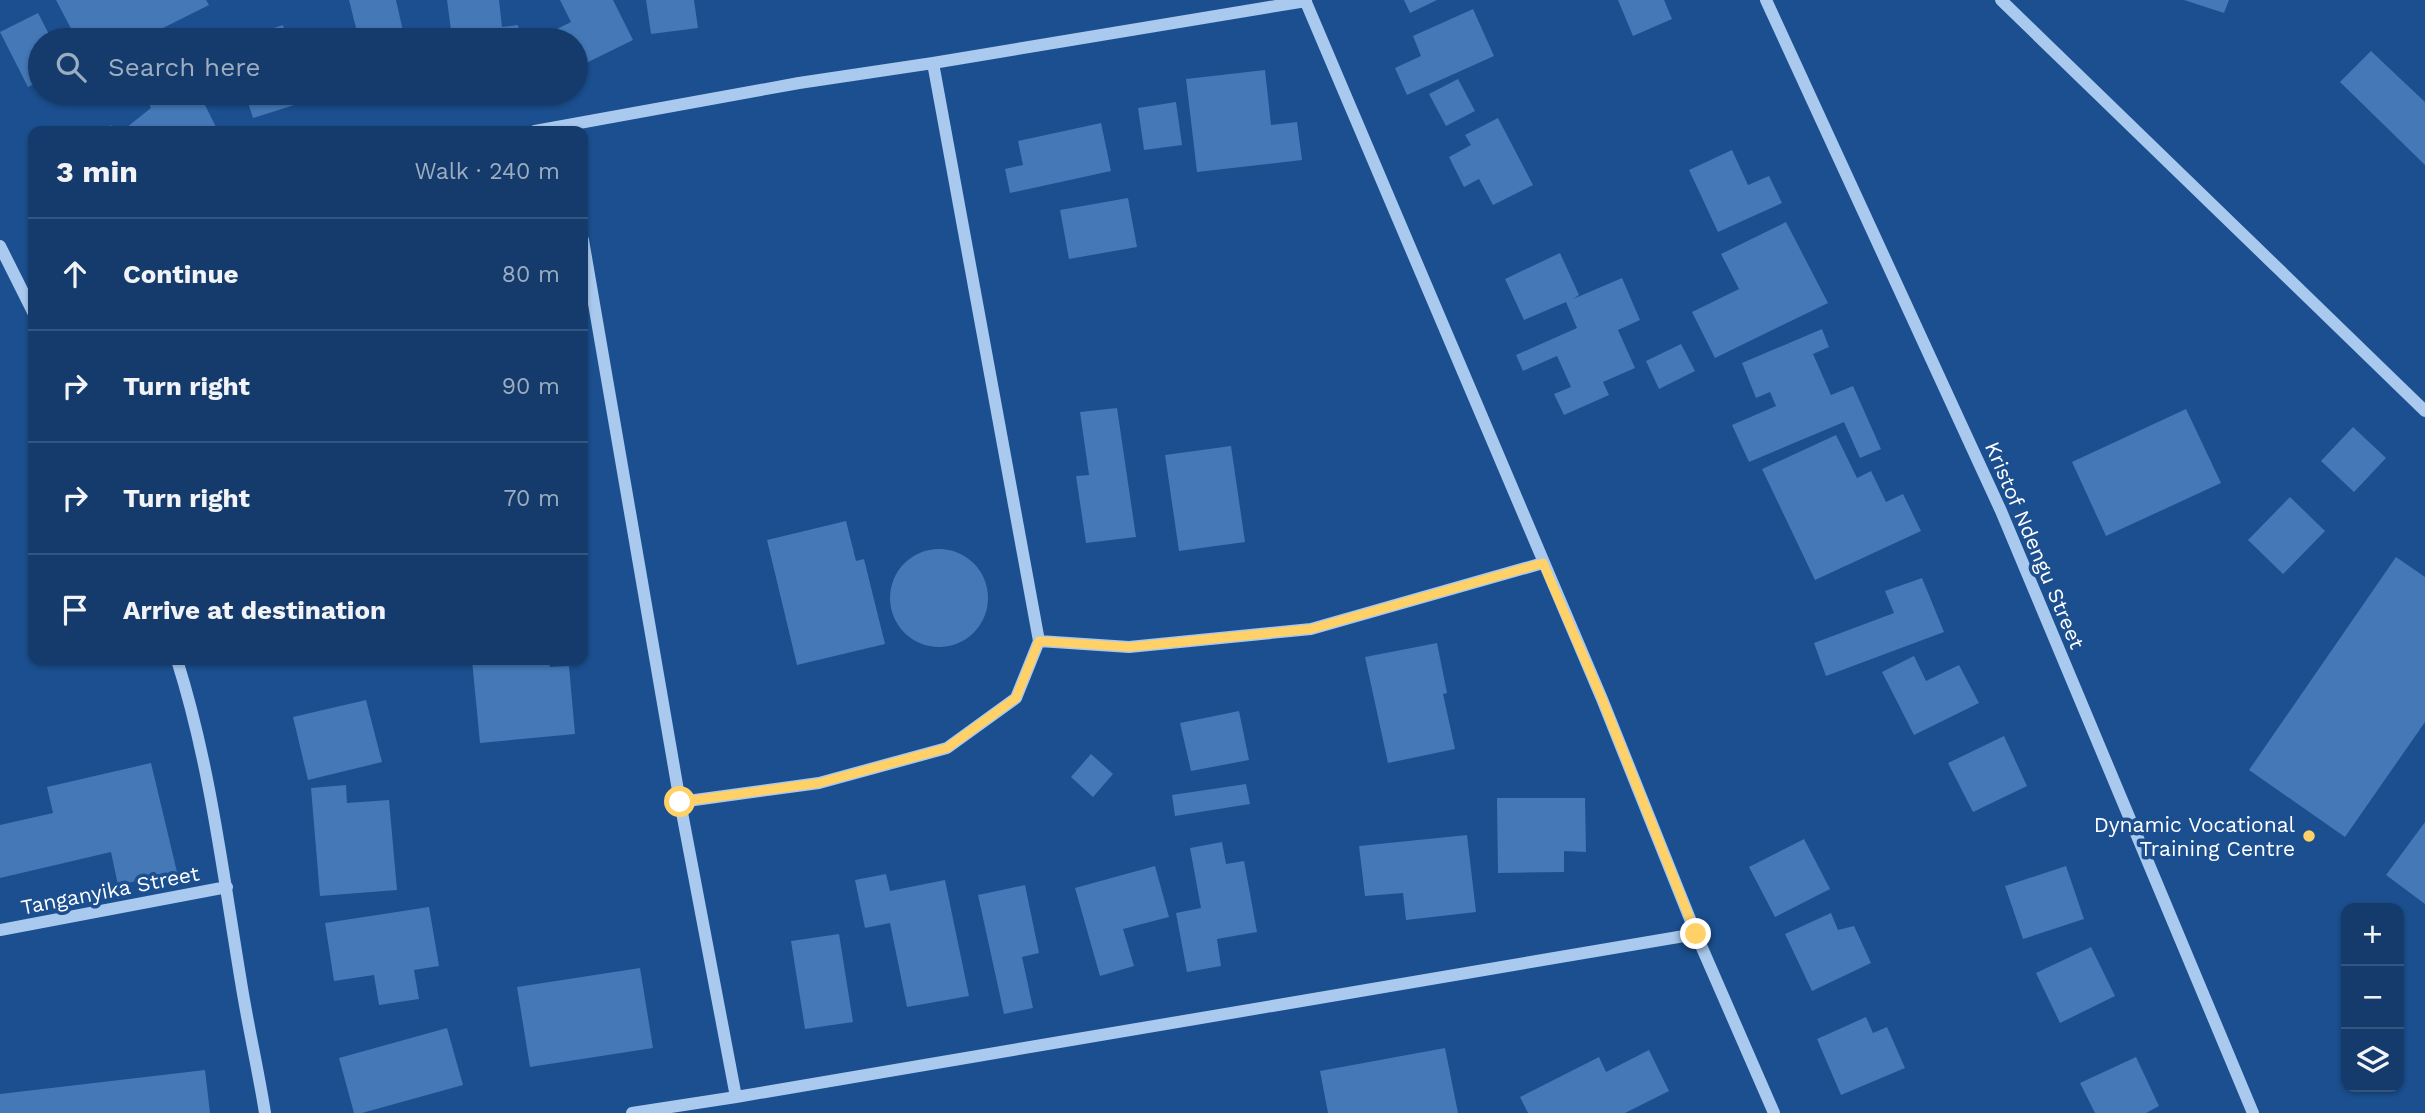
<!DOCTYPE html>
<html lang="en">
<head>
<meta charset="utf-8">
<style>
  :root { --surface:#143b6b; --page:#214673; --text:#f1f3f6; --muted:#9dadc1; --line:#33557e }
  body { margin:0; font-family:"Work Sans",sans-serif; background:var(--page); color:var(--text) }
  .controls { position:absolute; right:21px; bottom:21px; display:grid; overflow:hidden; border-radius:14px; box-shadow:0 2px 5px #0004 }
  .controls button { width:63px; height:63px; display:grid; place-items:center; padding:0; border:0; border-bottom:2px solid var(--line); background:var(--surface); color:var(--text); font:35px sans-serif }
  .stop { position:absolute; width:21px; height:21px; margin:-16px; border:5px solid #ffd166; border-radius:50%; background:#fff }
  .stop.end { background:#ffd166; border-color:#fff; box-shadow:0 2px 7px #0008 }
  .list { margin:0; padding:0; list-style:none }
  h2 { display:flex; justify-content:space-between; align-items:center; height:91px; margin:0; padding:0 28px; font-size:30px }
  h2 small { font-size:23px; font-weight:400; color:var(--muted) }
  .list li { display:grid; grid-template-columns:46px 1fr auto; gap:21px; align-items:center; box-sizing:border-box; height:112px; padding:0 28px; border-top:2px solid var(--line) }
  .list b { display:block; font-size:26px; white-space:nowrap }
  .list em { font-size:23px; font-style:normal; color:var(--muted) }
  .icon { flex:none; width:38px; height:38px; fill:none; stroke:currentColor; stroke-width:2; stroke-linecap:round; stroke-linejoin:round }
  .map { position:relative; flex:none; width:2425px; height:1113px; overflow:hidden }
  .search { position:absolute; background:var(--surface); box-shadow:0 2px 5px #0004; left:28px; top:28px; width:560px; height:77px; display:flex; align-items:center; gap:18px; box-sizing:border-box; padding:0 24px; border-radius:38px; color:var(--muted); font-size:26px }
  .panel { position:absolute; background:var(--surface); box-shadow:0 2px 5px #0004; left:28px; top:126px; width:560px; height:539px; border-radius:14px }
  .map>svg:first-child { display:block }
  .building { fill:#4478b7 }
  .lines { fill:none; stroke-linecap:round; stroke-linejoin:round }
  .minor { stroke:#a9c9ee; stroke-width:12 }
  .route { stroke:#ffd166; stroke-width:9 }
  .poi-dot { fill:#ffd166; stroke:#1b4f8f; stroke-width:2.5 }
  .labels { text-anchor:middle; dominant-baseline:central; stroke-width:7; stroke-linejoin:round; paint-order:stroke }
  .street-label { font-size:21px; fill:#fff; stroke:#1b4f8f }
  .poi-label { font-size:21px; fill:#fff; stroke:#1b4f8f; text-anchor:end }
</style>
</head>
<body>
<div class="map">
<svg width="2425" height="1113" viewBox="0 0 2425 1113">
  <rect width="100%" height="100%" fill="#1b4f8f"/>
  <path class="building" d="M56,0H206L209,5L139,40H77Z
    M349,0H396L405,40H359Z
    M447,0H499L502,27L518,25L521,40H472V35L452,38Z
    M560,0H613L633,40L576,68V40H540L539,38L571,22Z
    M646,0H694L698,28L651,34Z
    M1404,0H1437L1410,13Z
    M1618,0H1664L1672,19L1633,36Z
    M2184,0H2229L2224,13Z
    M1473,9L1494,56L1407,95L1395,68L1421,56L1413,36Z
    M38,13L52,40H40V81L28,87L0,32Z
    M283,25L287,40H250L249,36Z
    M2371,51L2425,102V165L2340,82Z
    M1265,70L1271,125L1297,122L1302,160L1197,172L1186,79Z
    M1458,79L1475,111L1446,126L1429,94Z
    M146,93H199L218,131H122L151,108L144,94Z
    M245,93H304L307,101L253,118Z
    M371,93H393L394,94L372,99Z
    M1176,102L1182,145L1144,150L1138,108Z
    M1498,118L1533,185L1493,205L1479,179L1464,187L1449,157L1471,145L1465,135Z
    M1101,123L1111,171L1010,193L1005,169L1023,165L1018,141Z
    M111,125L115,131H99Z
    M1732,150L1748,185L1769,176L1782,203L1718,232L1689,170Z
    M1128,198L1137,247L1069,259L1060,210Z
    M1786,222L1828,303L1715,358L1692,312L1739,289L1721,254Z
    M1560,253L1579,295L1573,299L1622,278L1640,320L1618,330L1635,368L1603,382L1609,395L1564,415L1554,394L1571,387L1557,356L1523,371L1516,355L1577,328L1566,302L1524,320L1505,279Z
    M1822,329L1829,347L1813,354L1831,395L1853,386L1881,449L1860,458L1844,422L1749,462L1732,425L1776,406L1770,392L1756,398L1742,363Z
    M1681,344L1695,371L1659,389L1646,361Z
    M1117,408L1136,537L1086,543L1076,476L1089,475L1080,412Z
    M2186,409L2221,483L2106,536L2072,462Z
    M2353,427L2386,458L2354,492L2321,461Z
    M1836,435L1857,478L1871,471L1886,502L1903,494L1921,531L1815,580L1762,469Z
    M1231,446L1245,542L1179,551L1165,455Z
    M2290,497L2325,531L2283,574L2248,540Z
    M846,521L856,561L864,559L885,644L797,665L767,540Z
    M890 598a49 49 0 1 1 98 0a49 49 0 1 1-98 0Z
    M2396,557L2425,577V722L2345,837L2249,770Z
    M1922,578L1944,632L1826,676L1814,643L1894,613L1885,591Z
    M1437,643L1447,693L1443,694L1455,749L1388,763L1365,657Z
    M1914,656L1926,681L1959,665L1979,703L1914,735L1882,672Z
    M472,660H549L550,667L569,666L575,734L480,743Z
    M366,700L382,762L308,780L293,717Z
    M1239,711L1249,760L1191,771L1180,723Z
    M2004,736L2027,786L1973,812L1948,763Z
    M1091,754L1113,774L1093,797L1071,777Z
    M151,763L177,872L118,885L111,852L0,878V825L53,813L47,787Z
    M1246,784L1250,804L1175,816L1172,795Z
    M346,785L347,803L389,800L397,890L320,896L311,788Z
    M1497,798H1585L1586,852L1564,851V872L1498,873Z
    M2425,822V904L2386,875Z
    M1467,835L1476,912L1406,920L1403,893L1365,896L1359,846Z
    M1804,839L1830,889L1775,917L1749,867Z
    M1222,842L1226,864L1244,861L1257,932L1217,939L1221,966L1187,972L1176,913L1201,908L1190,848Z
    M1155,866L1169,917L1123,929L1134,966L1100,976L1075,888Z
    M2066,866L2084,919L2023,939L2005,886Z
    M886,874L890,891L945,880L969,996L907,1007L890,923L865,928L855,880Z
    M1025,885L1039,953L1022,957L1033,1008L1004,1014L978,895Z
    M429,907L439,966L414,970L419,999L379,1005L374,975L334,981L325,923Z
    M1831,913L1838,930L1854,926L1871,963L1812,991L1785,934Z
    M839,934L853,1022L805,1029L791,941Z
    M2091,947L2115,996L2060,1023L2036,973Z
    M640,968L653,1048L530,1067L517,987Z
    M1866,1017L1873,1033L1887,1027L1905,1068L1841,1095L1817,1039Z
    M447,1028L463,1085L362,1113H354L339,1058Z
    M1445,1048L1458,1113H1328L1320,1071Z
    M1649,1050L1669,1091L1625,1113H1528L1520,1097L1599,1057L1606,1072Z
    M2136,1057L2159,1106L2146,1113H2095L2080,1083Z
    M205,1070L210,1113H0V1094Z"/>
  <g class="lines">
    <path class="minor" d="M1305,0L1602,699L1696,934L1774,1113
      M1766,0L2001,511L2253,1113
      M2001,0L2425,411
      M535,131L799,83L933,63L1306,1
      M583,240L680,802L736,1097
      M0,246L33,312
      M1039,641L1129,647L1311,629L1543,563
      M177,660C210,764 223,874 241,982C248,1026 258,1069 265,1113
      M680,802L819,783L947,748L1016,698L1039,641L933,63
      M0,930L227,887
      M632,1113L736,1097L1696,934"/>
  </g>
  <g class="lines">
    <path class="route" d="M680,802L819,783L947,748L1016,698L1039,641L1129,647L1311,629L1543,563L1602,699L1696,934"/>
  </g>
  <circle class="poi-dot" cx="2309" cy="836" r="7"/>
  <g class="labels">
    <g class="street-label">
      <text transform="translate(2035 545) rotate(67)">Kristof Ndengu Street</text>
      <text transform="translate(110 890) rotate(-11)">Tanganyika Street</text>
    </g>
    <g class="poi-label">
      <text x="2295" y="824">Dynamic Vocational<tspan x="2295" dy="24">Training Centre</tspan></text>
    </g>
  </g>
</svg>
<div class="controls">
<button>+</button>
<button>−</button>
<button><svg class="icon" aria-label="layers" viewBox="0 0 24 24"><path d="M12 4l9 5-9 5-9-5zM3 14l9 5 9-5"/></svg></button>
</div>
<div class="stop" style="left:680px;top:802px"></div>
<div class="stop end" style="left:1696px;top:934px"></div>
<div class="search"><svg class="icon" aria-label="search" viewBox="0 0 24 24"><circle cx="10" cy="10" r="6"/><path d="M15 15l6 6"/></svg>Search here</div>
<section class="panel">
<h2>3 min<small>Walk · 240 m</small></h2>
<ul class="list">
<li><svg class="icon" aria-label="ahead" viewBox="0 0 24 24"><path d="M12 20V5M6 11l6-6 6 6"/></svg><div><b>Continue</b></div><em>80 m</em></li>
<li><svg class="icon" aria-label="right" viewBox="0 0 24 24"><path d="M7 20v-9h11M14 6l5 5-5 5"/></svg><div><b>Turn right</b></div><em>90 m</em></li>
<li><svg class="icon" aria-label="right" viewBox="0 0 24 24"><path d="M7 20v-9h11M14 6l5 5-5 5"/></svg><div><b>Turn right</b></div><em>70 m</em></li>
<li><svg class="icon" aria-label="arrive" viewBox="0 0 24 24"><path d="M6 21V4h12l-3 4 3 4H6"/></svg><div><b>Arrive at destination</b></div></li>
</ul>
</section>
</div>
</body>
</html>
